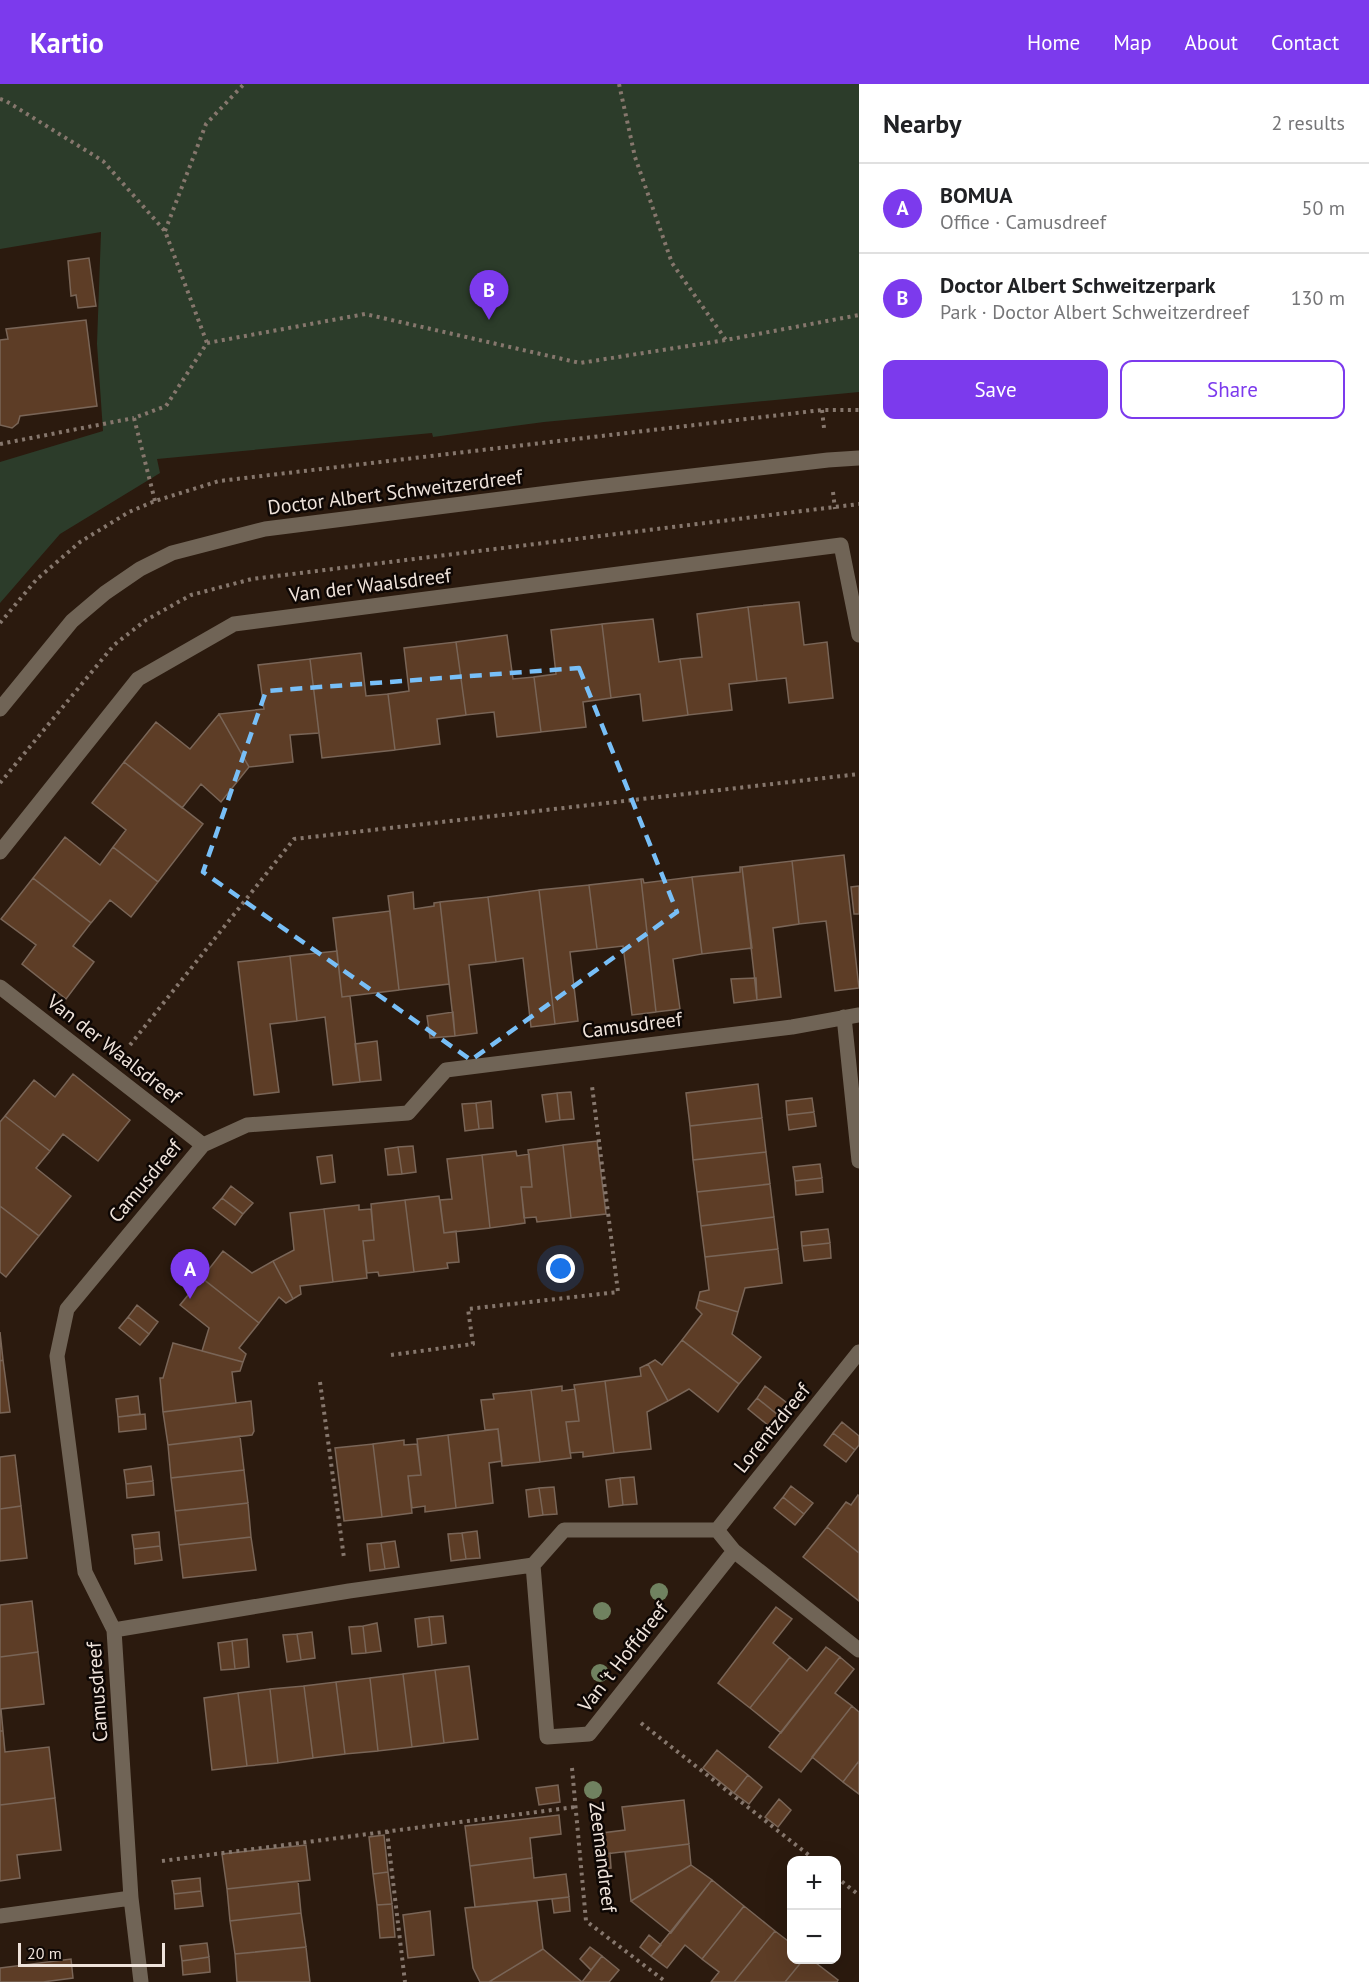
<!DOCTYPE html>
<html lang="en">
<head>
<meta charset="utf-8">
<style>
  :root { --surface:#fff; --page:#f6f6f6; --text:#202124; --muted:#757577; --line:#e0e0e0; --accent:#7c3aed }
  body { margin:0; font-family:"PT Sans",sans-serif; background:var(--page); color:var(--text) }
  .controls { position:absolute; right:18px; bottom:18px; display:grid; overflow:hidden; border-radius:12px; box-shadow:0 6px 24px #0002 }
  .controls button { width:54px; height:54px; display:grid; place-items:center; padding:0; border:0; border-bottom:2px solid var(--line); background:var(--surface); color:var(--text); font:30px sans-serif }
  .scale { position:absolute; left:18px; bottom:15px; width:147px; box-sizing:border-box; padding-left:6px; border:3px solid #efe3db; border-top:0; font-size:16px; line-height:21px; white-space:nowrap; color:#efe3db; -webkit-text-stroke:4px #0e0704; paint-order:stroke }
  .you { position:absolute; left:561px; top:1185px; width:21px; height:21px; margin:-15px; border:4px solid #fff; border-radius:50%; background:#1a73e8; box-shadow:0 0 0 9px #1a73e833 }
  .badge { display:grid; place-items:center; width:39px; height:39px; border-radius:50%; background:var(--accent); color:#fff; font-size:20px; font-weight:700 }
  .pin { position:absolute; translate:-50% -50px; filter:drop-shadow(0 2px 3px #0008) }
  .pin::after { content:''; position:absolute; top:32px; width:21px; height:18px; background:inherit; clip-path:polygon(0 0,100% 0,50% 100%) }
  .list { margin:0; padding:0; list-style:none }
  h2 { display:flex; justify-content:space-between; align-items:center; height:78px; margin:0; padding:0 24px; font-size:26px }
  h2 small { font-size:20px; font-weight:400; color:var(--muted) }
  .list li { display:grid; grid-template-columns:39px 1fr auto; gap:18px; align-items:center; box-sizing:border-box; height:90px; padding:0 24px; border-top:2px solid var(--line) }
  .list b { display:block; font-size:22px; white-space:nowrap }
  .list p { margin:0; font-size:20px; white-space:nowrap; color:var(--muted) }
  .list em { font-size:20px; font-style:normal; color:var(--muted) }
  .actions { display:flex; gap:12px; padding:18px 24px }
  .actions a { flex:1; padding:14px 0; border:2px solid var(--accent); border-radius:12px; text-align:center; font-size:21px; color:var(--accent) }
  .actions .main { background:var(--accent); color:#fff }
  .map { position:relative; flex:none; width:859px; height:1898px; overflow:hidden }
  header { display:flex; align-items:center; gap:36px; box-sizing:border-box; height:84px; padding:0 30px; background:var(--accent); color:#fff }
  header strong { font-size:28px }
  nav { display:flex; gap:33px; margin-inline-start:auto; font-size:21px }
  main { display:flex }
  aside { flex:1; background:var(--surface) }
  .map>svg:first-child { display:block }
  .green { fill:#2c3c2a }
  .building { fill:#5d3d26; stroke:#796557; stroke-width:1.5 }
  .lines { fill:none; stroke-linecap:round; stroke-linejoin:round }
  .path { stroke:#86776d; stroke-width:4; stroke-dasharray:3 4.5; stroke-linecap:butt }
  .minor { stroke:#706456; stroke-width:15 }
  .tertiary { stroke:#706456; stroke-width:15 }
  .tree { fill:#708260 }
  .marked { fill:none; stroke:#78bff7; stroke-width:4.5; stroke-dasharray:12 8; stroke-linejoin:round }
  .labels { text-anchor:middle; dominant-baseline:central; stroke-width:5; stroke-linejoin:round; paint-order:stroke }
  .street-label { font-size:20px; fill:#efe3db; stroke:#0e0704 }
</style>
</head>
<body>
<header>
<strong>Kartio</strong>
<nav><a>Home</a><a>Map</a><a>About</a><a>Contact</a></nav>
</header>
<main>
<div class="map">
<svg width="859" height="1898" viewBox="0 0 859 1898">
  <rect width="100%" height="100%" fill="#2b1a0e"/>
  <path class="green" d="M0,0H859V308L544,338L433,353L432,349L157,375L160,389L60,450L0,519V378L103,347L97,260L101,148L0,165Z"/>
  <path class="building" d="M89,174L96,222L78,224L76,211L71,212L68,177Z
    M86,236L97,322L20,332L18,339L12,344L0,341V256L8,255L6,245Z
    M799,518L804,561L827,558L833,614L789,619L786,594L757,597L748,523Z
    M748,523L757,597L729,600L732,626L688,631L680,575L702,573L697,530Z
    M653,535L659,578L680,575L688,631L643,637L640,610L611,614L602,540Z
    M602,540L611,614L583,618L586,643L541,648L534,593L556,590L551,546Z
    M507,551L513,595L534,593L541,648L497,653L494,628L466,631L456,558Z
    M456,558L466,631L437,635L440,660L395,666L388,610L409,607L404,564Z
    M361,569L366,612L388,610L395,666L322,674L310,575Z
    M310,575L319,649L290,651L293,678L249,683L219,630L264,625L258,581Z
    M219,630L249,683L221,718L201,700L182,724L124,678L156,638L190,665Z
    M124,678L203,740L158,798L113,763L126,746L92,719Z
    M65,753L100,781L113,763L158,798L131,833L110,816L91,839L33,794Z
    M844,771L859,904L835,907L826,837L799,840L792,777Z
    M792,777L799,840L773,844L781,913L757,916L742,783Z
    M740,783H742L752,864L702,870L692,793L740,788Z
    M692,793L702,870L673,875L680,925L656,928L641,795H643L644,799Z
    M33,794L91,839L73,862L94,878L66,915L22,880L36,861L1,835Z
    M641,795L656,928L632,931L623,862L597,865L589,801Z
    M589,801L597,865L570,868L578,937L555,940L539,806Z
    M859,802V830H854L851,803Z
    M539,806L555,940L531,943L523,874L496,878L488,813Z
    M413,808L414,825L434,822V819L440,818L449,900L399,906L388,812Z
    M488,813L496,878L469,881L477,949L455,952L440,818Z
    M390,827L399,906L342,913L333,834Z
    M337,867L342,913L350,912L360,998L333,1001L325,933L297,937L290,872Z
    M290,872L297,937L270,940L279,1008L254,1011L238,878Z
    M756,894L757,916L734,919L731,895Z
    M453,928L455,952L430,954L427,932Z
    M377,957L381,996L360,998L355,960Z
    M73,990L130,1036L98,1077L63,1050L50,1067L5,1032L34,996L55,1013Z
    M758,1000L762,1034L690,1042L686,1009Z
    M571,1008L574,1035L560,1036L557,1009Z
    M557,1009L560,1036L546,1038L542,1011Z
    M812,1014L814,1028L787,1031L786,1017Z
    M491,1017L493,1044L479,1045L476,1019Z
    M476,1019L479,1045L465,1047L462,1020Z
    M814,1028L816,1042L789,1046L787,1031Z
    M5,1032L50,1067L36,1084L71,1112L39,1152L0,1122V1038Z
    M762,1034L766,1068L693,1076L690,1042Z
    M597,1057L606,1130L571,1134L563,1061Z
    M563,1061L571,1134L537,1138L536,1133L524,1134L521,1103H532L528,1066Z
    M413,1062L416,1088L402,1090L398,1063Z
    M398,1063L402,1090L388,1091L385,1065Z
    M516,1067L517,1072L529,1070L532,1103H521L525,1139L490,1144L482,1071Z
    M766,1068L770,1100L697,1108L693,1076Z
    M332,1071L335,1098L321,1100L317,1073Z
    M482,1071L490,1144L444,1149L440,1116L452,1115L447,1075Z
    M820,1080L822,1094L795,1097L793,1083Z
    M822,1094L823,1108L796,1111L795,1097Z
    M770,1100L774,1133L701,1142L697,1108Z
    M231,1102L253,1119L243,1130L222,1114Z
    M439,1112L444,1149L456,1147L459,1178L447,1179L448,1184L414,1188L405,1116Z
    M222,1114L243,1130L235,1141L213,1124Z
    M405,1116L414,1188L379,1192L378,1188L367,1189L363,1157L374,1156L371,1120Z
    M359,1121V1126L371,1125L374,1156L363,1157L367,1194L333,1198L324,1125Z
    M0,1122L39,1152L6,1193L0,1188Z
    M324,1125L333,1198L300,1202L301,1210L293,1215L273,1177L294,1166L290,1129Z
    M774,1133L778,1165L705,1173L701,1142Z
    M828,1145L830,1159L802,1162L801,1148Z
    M830,1159L831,1174L804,1177L802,1162Z
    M778,1165L782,1199L745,1204L738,1228L698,1216L700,1208L709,1206L705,1173Z
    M223,1167L252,1189L273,1177L293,1215L286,1219L279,1213L259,1239L202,1194Z
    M202,1194L259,1239L239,1264L246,1270L243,1278L202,1267L209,1244L180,1221Z
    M698,1216L738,1228L732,1250L761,1273L739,1300L682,1256L702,1230L696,1224Z
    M137,1221L158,1238L149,1250L128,1233Z
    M128,1233L149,1250L140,1261L119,1244Z
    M0,1248L3,1276L0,1277Z
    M682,1256L739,1300L718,1328L689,1305L668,1317L648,1280L655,1276L662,1281Z
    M173,1259L243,1278L240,1287L232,1288L236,1319L163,1328L160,1294H163Z
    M3,1276L10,1328L0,1329V1277Z
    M648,1280L668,1317L647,1328L651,1365L614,1369L605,1297L641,1292L640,1284Z
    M605,1297L614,1369L583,1373V1368L570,1369L566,1338L579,1337L574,1301Z
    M562,1302V1307L575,1305L579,1337L566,1338L571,1374L540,1378L531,1306Z
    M765,1302L787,1319L778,1331L757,1314Z
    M531,1306L540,1378L502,1382L498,1345L485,1346L481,1316L494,1315L493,1310Z
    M138,1312L140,1330L118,1333L116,1315Z
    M757,1314L778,1331L769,1342L748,1325Z
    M251,1317L254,1347L252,1351L168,1361L163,1328Z
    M145,1330L146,1345L119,1348L118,1333Z
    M842,1338L859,1352V1361L855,1366L833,1349Z
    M498,1345L502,1377L489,1379L493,1419L456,1424L448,1351Z
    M833,1349L855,1366L846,1378L824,1361Z
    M448,1351L456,1424L425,1428V1422L412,1424L408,1392L421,1391L417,1355Z
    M240,1352L244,1386L171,1394L168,1361Z
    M404,1356V1361L417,1360L421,1391L408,1392L412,1429L382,1433L373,1360Z
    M373,1360L382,1433L344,1437L335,1364Z
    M15,1371L21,1422L0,1425V1373Z
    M151,1382L153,1397L126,1400L124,1386Z
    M244,1386L248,1419L175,1427L171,1394Z
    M634,1393L637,1420L623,1421L620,1394Z
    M620,1394L623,1421L609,1423L606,1396Z
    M153,1397L154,1411L127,1414L126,1400Z
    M791,1402L813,1419L804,1430L783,1413Z
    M554,1403L557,1430L543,1431L539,1404Z
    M539,1404L543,1431L529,1433L526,1406Z
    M858,1411L859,1412V1469L827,1443L846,1418L851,1421Z
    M783,1413L804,1430L795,1441L774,1424Z
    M248,1419L251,1453L179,1461L175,1427Z
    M21,1422L27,1474L0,1477V1425Z
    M827,1443L859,1469V1517L803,1473Z
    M477,1447L480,1474L466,1475L462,1449Z
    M159,1448L160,1462L134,1465L132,1451Z
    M462,1449L466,1475L451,1477L448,1450Z
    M251,1453L256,1486L183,1494L179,1461Z
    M395,1457L399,1483L385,1485L381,1459Z
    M381,1459L385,1485L370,1487L367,1460Z
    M160,1462L162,1476L135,1480L134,1465Z
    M32,1517L38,1568L0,1573V1521Z
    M776,1523L792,1535L773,1559L790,1573L750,1624L718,1599Z
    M443,1532L446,1559L432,1561L429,1533Z
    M429,1533L432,1561L418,1563L415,1535Z
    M377,1539L381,1567L366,1569L363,1542Z
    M363,1542L366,1569L352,1570L349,1543Z
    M312,1548L315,1574L301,1576L297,1550Z
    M297,1550L301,1576L287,1578L283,1551Z
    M247,1555L249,1583L235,1585L232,1557Z
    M232,1557L235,1585L221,1586L218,1559Z
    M826,1563L840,1573L781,1649L750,1624L790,1573L807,1587Z
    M38,1568L44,1620L1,1625L3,1647H0V1573Z
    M840,1573L854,1585L835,1609L852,1622L801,1688L769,1663Z
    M469,1582L478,1655L444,1659L435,1586Z
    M435,1586L444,1659L412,1663L403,1590Z
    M403,1590L412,1663L378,1667L370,1594Z
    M370,1594L378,1667L345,1670L336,1598Z
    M336,1598L345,1670L313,1674L304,1602Z
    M304,1602L313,1674L278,1679L270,1605Z
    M270,1605L278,1679L247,1682L238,1609Z
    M238,1609L247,1682L212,1686L204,1614Z
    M852,1622L859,1628V1677L843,1698L812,1673Z
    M0,1647H3L5,1668L49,1663L55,1714L0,1721Z
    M717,1666L748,1691L734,1709L703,1684Z
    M859,1677V1710L843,1698Z
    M748,1691L762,1703L749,1720L734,1709Z
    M558,1701L560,1718L539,1721L536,1704Z
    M55,1714L61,1766L17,1771L20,1794L0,1797V1721Z
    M779,1715L791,1726L778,1743L765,1733Z
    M684,1716L689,1760L597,1771L594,1750L625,1746L622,1723Z
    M559,1731L561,1750L530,1754L532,1774L470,1782L465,1742Z
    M384,1751L388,1788L373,1790L369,1753Z
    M689,1760L691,1781L631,1817L625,1768Z
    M306,1761L310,1796L227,1805L222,1770Z
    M610,1769L611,1784L598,1785L597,1771Z
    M532,1774L534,1794L566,1790L569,1813L475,1823L470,1782Z
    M691,1781L712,1796L671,1849L631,1817Z
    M388,1788L392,1820L377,1821L373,1790Z
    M200,1794L201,1807L174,1810L172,1797Z
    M712,1796L744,1822L702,1875L685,1861L667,1884L651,1872Z
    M298,1797L301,1829L230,1837L227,1805Z
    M201,1807L203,1822L175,1825L174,1810Z
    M569,1813L570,1827L554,1829L552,1815Z
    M537,1817L543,1865L489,1898H480L473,1884L465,1824Z
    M392,1820L395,1853L380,1854L377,1821Z
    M744,1822L775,1847L734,1898H711L719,1888L702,1875Z
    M430,1827L434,1871L408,1874L403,1831Z
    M301,1829L306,1863L235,1870L230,1837Z
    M775,1847L792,1860V1876H803L785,1898H734Z
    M649,1851L661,1861L651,1872L640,1863Z
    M207,1859L209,1873L182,1877L180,1862Z
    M306,1863L310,1898H237L235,1870Z
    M590,1863L602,1872L591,1886L580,1875Z
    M543,1865L582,1898H489Z
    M602,1872L619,1886L609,1898H582Z
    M209,1873L210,1888L183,1891L182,1877Z
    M71,1875L73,1894L43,1898H0V1884Z
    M803,1876H812L838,1896L837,1898H785Z"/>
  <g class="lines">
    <path class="path" d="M619,0L635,73L672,179L726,256
      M0,15L6,17L103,77L165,147L207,259
      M165,147L206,40L244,0
      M822,326L824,344
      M0,360L134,334
      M833,408L835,425
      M155,417L134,334L166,322L207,259L365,230L580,279L726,256L859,231
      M0,539L36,496L80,458L129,428L155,417L219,397L822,326H859
      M0,699L114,561L146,536L191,511L252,495L859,420
      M130,961L294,755L859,690
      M391,1271L473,1260L468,1225L618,1208L592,1002
      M320,1298L344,1474
      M641,1639L815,1776
      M572,1684L586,1837L666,1898
      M387,1747L405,1898
      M162,1777L575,1723
      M836,1793L859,1811"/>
    <path class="minor" d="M0,768L138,595L234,540L841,461L859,551
      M0,903L203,1061
      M844,933L859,1077
      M717,1446L859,1268
      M533,1481L547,1653L589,1650L734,1467
      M114,1546L349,1507L533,1481L564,1446H717L734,1467L859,1566
      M0,1832L131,1814
      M141,1898L131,1814L114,1546L85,1488L57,1272L67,1225L203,1061L247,1041L408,1029L446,986L792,943L859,931"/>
    <path class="tertiary" d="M0,625L72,537L105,509L140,485L172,469L265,445L588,404L828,376L859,374"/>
  </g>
  <g class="tree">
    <circle cx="659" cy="1508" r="9"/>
    <circle cx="602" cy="1527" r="9"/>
    <circle cx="600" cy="1589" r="9"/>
    <circle cx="593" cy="1706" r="9"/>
  </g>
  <path class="marked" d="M579,584L677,828L471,976L203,788L266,607Z"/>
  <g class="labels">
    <g class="street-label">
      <text transform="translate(395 408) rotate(-7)">Doctor Albert Schweitzerdreef</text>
      <text transform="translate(370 501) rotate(-7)">Van der Waalsdreef</text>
      <text transform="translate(632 941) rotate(-7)">Camusdreef</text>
      <text transform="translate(114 965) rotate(38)">Van der Waalsdreef</text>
      <text transform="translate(145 1097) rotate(-50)">Camusdreef</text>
      <text transform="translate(772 1344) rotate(-51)">Lorentzdreef</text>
      <text transform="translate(623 1573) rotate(-52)">Van 't Hoffdreef</text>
      <text transform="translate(97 1608) rotate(-94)">Camusdreef</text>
      <text transform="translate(603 1773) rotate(83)">Zeemandreef</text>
    </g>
  </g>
</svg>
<div class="controls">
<button>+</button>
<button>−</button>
</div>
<div class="scale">20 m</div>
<div class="you"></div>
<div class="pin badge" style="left:190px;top:1215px">A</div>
<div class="pin badge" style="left:489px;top:236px">B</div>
</div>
<aside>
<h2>Nearby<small>2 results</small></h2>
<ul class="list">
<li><span class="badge">A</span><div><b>BOMUA</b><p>Office · Camusdreef</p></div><em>50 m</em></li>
<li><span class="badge">B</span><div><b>Doctor Albert Schweitzerpark</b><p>Park · Doctor Albert Schweitzerdreef</p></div><em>130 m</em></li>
</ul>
<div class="actions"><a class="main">Save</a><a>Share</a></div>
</aside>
</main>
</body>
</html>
